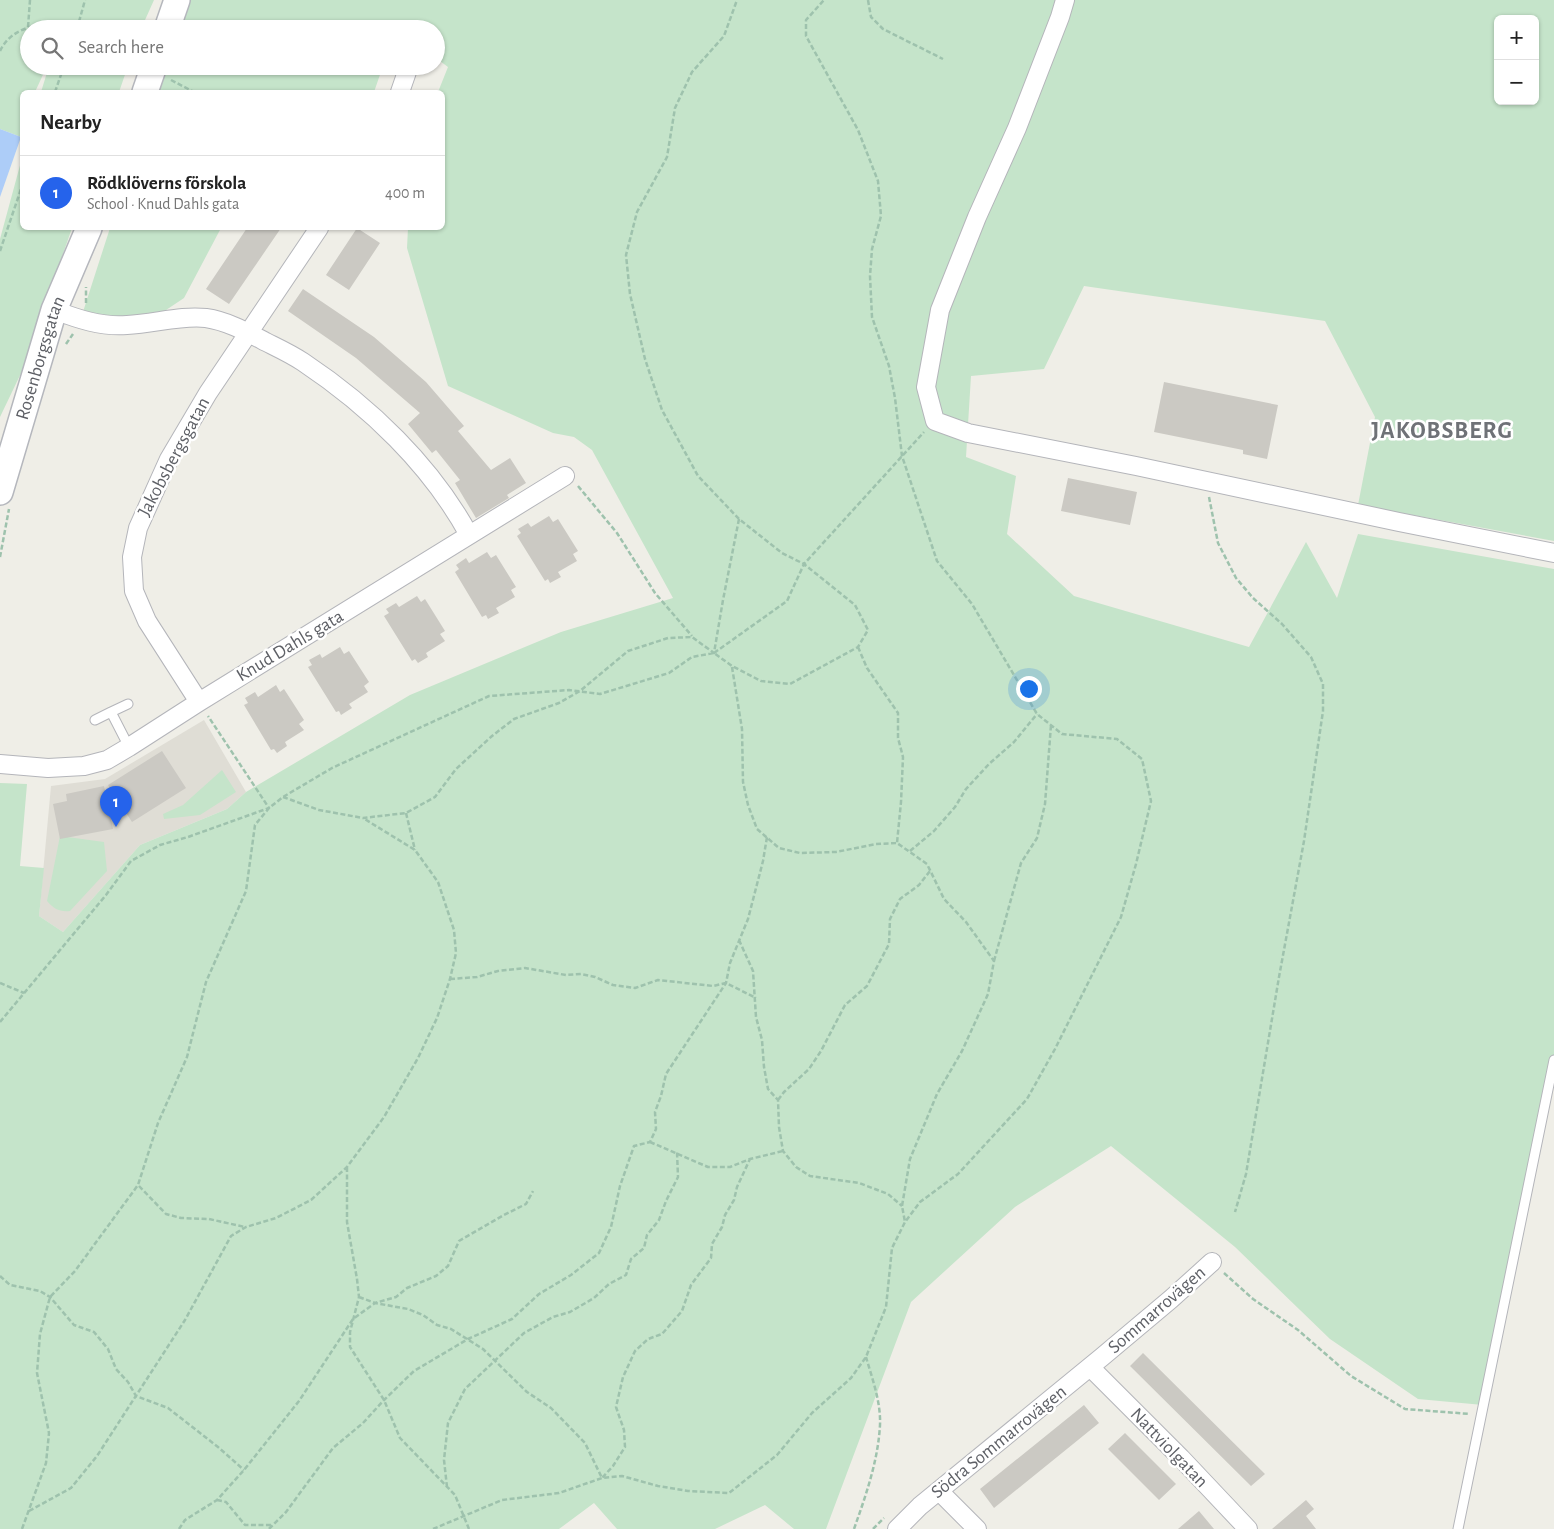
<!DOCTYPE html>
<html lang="en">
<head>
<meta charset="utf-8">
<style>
  :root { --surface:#fff; --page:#f2f2f2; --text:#222; --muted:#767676; --line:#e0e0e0; --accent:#2563eb }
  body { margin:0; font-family:"Alegreya Sans",sans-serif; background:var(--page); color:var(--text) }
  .controls { position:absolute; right:15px; top:15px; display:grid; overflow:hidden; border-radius:8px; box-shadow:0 1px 4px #0004 }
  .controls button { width:45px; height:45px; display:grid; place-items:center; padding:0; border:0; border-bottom:1px solid var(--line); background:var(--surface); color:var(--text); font:25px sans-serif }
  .you { position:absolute; left:1028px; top:688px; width:18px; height:18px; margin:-12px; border:4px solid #fff; border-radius:50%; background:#1a73e8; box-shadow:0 0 0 8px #1a73e833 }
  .badge { display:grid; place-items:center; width:32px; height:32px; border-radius:50%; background:var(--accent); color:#fff; font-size:16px; font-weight:700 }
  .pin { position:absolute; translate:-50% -41px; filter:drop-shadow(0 1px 2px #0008) }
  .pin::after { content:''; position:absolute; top:26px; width:18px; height:15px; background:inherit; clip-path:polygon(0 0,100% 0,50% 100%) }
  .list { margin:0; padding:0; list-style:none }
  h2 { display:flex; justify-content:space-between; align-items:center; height:65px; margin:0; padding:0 20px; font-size:21px }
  h2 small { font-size:16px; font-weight:400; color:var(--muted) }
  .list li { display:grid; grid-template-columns:32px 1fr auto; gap:15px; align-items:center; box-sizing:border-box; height:75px; padding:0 20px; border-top:1px solid var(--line) }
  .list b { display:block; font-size:19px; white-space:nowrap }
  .list p { margin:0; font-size:16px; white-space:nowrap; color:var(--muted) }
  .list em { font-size:16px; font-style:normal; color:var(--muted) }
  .icon { flex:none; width:28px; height:28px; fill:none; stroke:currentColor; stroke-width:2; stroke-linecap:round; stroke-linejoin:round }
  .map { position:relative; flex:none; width:1554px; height:1529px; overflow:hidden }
  .search { position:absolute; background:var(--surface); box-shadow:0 1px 4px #0004; left:20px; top:20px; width:425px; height:55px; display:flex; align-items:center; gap:12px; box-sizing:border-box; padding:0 18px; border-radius:28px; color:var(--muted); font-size:19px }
  .panel { position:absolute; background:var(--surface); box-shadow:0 1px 4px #0004; left:20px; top:90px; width:425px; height:140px; border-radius:8px }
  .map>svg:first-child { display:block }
  .education { fill:#dfddd5 }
  .green { fill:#c5e4ca; fill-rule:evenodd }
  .water { fill:#adcdf8 }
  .building { fill:#cbc9c3 }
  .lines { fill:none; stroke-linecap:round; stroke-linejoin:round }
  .lane-casing { stroke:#b4b5ba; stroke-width:11 }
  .street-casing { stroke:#b4b5ba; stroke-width:20 }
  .secondary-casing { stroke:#b5b7bd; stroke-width:28 }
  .path { stroke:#9ec2ad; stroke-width:2.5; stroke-dasharray:5 2.5; stroke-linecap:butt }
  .lane { stroke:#fff; stroke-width:9 }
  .street { stroke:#fff; stroke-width:18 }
  .secondary { stroke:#fff; stroke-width:25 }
  .labels { text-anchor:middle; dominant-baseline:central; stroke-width:5; stroke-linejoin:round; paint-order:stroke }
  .street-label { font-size:19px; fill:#5e6066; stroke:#fff }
  .district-label { font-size:24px; font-weight:bold; letter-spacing:1px; fill:#6f7277; stroke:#fff }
</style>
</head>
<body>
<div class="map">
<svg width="1554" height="1529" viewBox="0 0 1554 1529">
  <rect width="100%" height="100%" fill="#efeee7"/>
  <path class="education" d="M204,720L246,792L227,809L140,845L63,932L39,916L51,786L105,779Z"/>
  <path class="green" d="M0,0H154L141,29H29V66H47L35,92H22V130L21,137L0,129Z
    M188,0H1554V541L1358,505L1375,417L1325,321L1084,286L1044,369L971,376L966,457L1016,476L1007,534L1074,596L1249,647L1306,542L1337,598L1358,534L1554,569V1060L1483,1405L1418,1399L1330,1339L1235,1247L1111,1146L1015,1207L911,1302L826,1529H794L765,1505L715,1529H617L594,1503L559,1529H0V783L27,784L20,866L44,868L39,916L63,932L140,845L227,809L246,792L410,695L561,632L673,598L592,450L574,437L553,433L448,386L407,248L408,228H442V92H438L448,67L436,58V29H178ZM1498,19H1535V101H1498Z
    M49,66H128L119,92H41Z
    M165,66H383L374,92H156Z
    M22,158V228H72L23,369L0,417V239Z
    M110,228H221L184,298L163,312L119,318L82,315Z
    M222,770L236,792L200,815L164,819L163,814L183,805Z
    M60,836L104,842L107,871L70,911C59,912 54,909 47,901Z"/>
  <path class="water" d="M0,129L21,137L0,197Z"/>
  <path class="building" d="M247,228H281L229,304L206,289Z
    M357,228L380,243L349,290L326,275Z
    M303,289L374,337L426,382L464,426L458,431L491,470L510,458L526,483L507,495L509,498L476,518L455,483L460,480L436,450L432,453L408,424L420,413L356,358L288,311Z
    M1164,382L1278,405L1267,459L1243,454V450L1154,432Z
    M1068,478L1137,492L1130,525L1061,511Z
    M549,516L553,522L558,519L578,551L573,554L577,561L558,572L561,577L550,583L548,579L545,581L517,536L521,533L518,529L528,523L531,527Z
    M487,552L491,558L496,555L516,587L511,590L515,597L496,608L499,613L488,619L486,615L482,617L455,572L459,569L456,565L466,558L469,563Z
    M417,596L421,602L425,599L445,631L440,634L445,641L426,653L428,657L418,663L415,659L412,661L384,616L389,613L386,609L396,603L399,607Z
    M340,647L344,654L349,651L369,682L364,686L368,692L349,704L352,708L341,715L339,711L336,712L308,667L312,665L309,660L320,654L322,658Z
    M276,685L280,692L284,689L304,720L299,724L304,730L285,742L287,746L277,753L274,749L271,750L244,705L248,703L245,698L255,692L258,697Z
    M162,751L186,788L132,822L108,785Z
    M104,786L113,829L60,839L53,804L67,801L66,794Z
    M1143,1353L1265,1474L1251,1486L1130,1366Z
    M1084,1405L1099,1423L994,1508L980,1489Z
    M1125,1433L1176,1484L1159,1500L1108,1449Z
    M1306,1500L1314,1509L1306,1516L1316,1529H1272Z
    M1199,1511L1214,1529H1178Z"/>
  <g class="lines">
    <defs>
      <path id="lane" d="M111,712L128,704
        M95,720L111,712L129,747
        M1458,1529L1554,1060"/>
      <path id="street" d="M1065,0L1060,17L1017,128L977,217L940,310L926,387L935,421L968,433L1136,466L1399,522L1554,553
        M400,92L409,66
        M54,310C78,319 101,327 127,325C154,324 180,315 206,318C227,321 247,332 266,342C278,348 291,354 303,362C369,406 431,465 469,535
        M199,702L147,621L134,591L132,557L138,528L169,459L208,393L319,228
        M0,764L48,768L84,766L107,760L129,747L199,702L565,476
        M1090,1367L1181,1458L1248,1529
        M939,1491L977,1529
        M897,1529L920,1506L1102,1357L1171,1299L1212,1262"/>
      <g id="secondary">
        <path d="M167,29L177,0"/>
        <path d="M145,92L154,66"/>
        <path id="s1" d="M0,492L54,310L89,228"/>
      </g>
    </defs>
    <use href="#lane" class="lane-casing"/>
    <use href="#street" class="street-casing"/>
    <use href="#secondary" class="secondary-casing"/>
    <path class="path" d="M868,0L871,17L883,29L943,59
      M28,27L30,0
      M77,29L85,0
      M0,51C15,19 61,21 89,29
      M171,80L194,92
      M55,92L64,66
      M0,251L22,186
      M86,303V287
      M66,344L73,334
      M578,486L617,533L655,593L692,636
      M1209,497L1218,543L1236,578L1253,598L1282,624L1311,657L1323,684V711L1304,841L1279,977L1246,1174L1235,1212
      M0,557L9,509
      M858,647L867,668L898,713V738L903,757L901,802L897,843
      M714,653L787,601L804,564L924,432
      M732,667L742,729L743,782L748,805L757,829L779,848L800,853L836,852L876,844L897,843L927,864L944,899L966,922L994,961L988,994L962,1051L937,1094L910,1159L902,1206L905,1222
      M283,797L319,810L363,818L406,813L435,797L456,769L492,736L514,719L559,703L580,691L628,651L668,638L692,637L714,653L723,600L739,519
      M406,813L415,850
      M910,851L934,831L955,807L966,789L989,764L1014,742L1037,714
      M739,940L753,971L756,1017L762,1040L764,1067L768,1089L778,1100L779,1127L783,1151L796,1167L810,1176L859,1183L888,1194L902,1206
      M994,961L1021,863L1037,838L1045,804L1051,725
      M450,979L477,977L498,971L525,968L566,975L581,974L595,977L613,985L635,988L658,980L713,986L726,983L756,998
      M0,983L24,993
      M0,1022L106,895L131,861L160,845L188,837L269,808L208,716
      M778,1100L784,1092L809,1069L821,1051L845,1005L867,986L889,944L890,919L900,899L919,885L930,871
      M650,1142L708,1167H730L750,1159L783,1151
      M347,1167V1222L357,1279L359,1297L350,1332V1347L384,1400L400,1438L455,1495L469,1529
      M139,1186L166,1214L181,1218L209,1219L245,1227
      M1224,1273L1253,1299L1298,1330L1351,1376L1405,1409L1470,1414
      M0,1276L10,1285L40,1291L50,1297L74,1325L94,1332L108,1349L116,1369L128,1382L136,1396L168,1408L218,1447L244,1470
      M359,1297L375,1303L408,1309L423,1315L437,1325L451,1329L483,1349L527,1392L551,1408L585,1443L602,1478L613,1466L625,1447L624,1430L616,1407L623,1377L635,1351L648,1339L662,1334L682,1311L691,1285L711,1258L712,1244L722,1227L725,1215L734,1200L737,1187L750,1159
      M447,1487L444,1460L448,1423L465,1389L524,1333L553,1317L570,1312L594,1298L609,1284L626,1275L631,1259L644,1248L647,1235L659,1220L666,1201L678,1177L677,1152
      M217,1500L226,1502L245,1525H272
      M29,1511L71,1488L97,1456L185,1320L231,1236L246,1227L276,1218L311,1200L347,1167L384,1117L418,1058L437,1018L450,979L456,953L454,930L438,882L415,850L363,818
      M22,1529L46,1463L49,1433L37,1373L40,1334L50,1297L75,1271L138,1185L158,1123L187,1057L206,982L246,891L255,825L269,808L283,797L332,768L489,696L569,690L600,694L669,673L692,657L714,653L732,666L761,681L790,684L858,647L868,630L855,605L804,564L782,553L739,519L698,476L662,410L645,359L630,294L626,255L637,212L667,157L675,108L692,72L724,36L737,0
      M179,1529L185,1520L217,1500L244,1470L299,1401L353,1319L375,1303L396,1297L407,1288L436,1276L448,1266L459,1241L504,1215L526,1204L533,1191
      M269,1529L286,1512L333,1448L363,1423L384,1400L414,1371L468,1339L512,1319L539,1294L571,1275L599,1253L611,1227L620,1186L634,1146L650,1142L656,1129L655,1112L661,1096L666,1074L726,983L730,963L748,919L763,861L767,837
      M433,1529L502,1500L559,1493L602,1478L622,1476L658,1486L688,1491L729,1493L777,1455L812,1413L851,1378L866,1357L886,1307L892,1248L905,1222L920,1202L958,1174L1027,1099L1055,1049L1121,917L1136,864L1151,801L1142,759L1117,739L1062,734L1037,714L972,604L937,561L902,456L895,398L889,366L872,317L870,276L872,249L881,216L878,181L858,130L806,36V20L824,0
      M854,1529C866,1495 878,1461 880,1425C881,1402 872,1378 866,1357
      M873,1529L884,1518"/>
    <use href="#lane" class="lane"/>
    <use href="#street" class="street"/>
    <use href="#secondary" class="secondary"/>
  </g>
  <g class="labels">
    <g class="street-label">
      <text stroke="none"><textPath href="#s1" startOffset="140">Rosenborgsgatan</textPath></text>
      <text transform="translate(174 457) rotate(-62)">Jakobsbergsgatan</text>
      <text transform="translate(290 646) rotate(-31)">Knud Dahls gata</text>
      <text transform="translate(1157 1310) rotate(-41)">Sommarrovägen</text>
      <text transform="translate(999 1442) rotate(-39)">Södra Sommarrovägen</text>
      <text transform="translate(1169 1448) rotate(46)">Nattviolgatan</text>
    </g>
    <g class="district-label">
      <text x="1442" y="431">JAKOBSBERG</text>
    </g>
  </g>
</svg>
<div class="controls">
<button>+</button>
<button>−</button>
</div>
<div class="you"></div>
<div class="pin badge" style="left:116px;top:827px">1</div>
<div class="search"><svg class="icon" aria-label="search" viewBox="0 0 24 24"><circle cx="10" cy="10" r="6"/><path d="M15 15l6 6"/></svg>Search here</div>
<section class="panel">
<h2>Nearby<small></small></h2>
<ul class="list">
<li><span class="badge">1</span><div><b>Rödklöverns förskola</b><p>School · Knud Dahls gata</p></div><em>400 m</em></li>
</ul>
</section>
</div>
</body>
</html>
